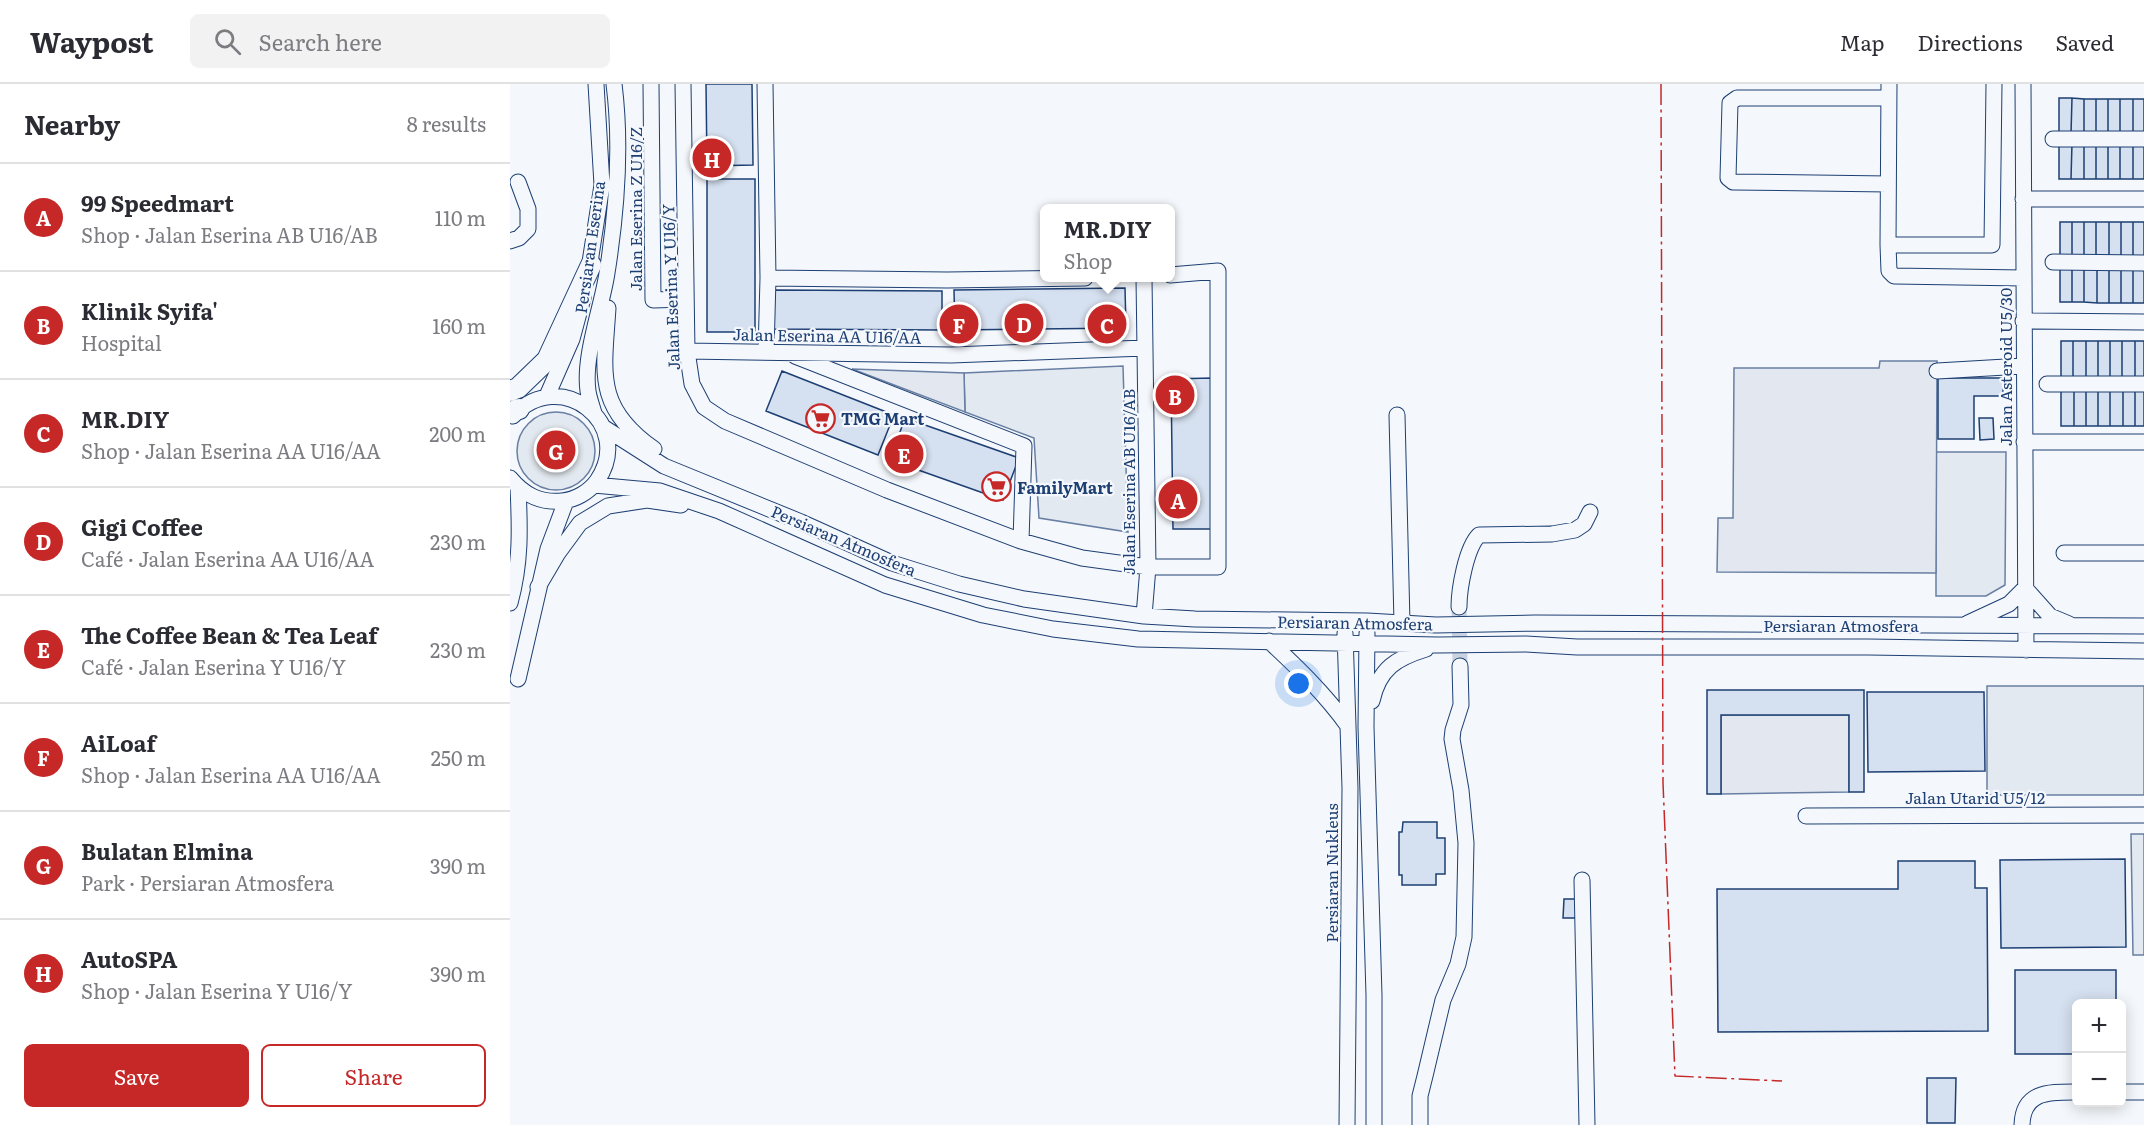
<!DOCTYPE html>
<html lang="en">
<head>
<meta charset="utf-8">
<style>
  :root { --surface:#fff; --page:#f2f2f3; --text:#2b2b33; --muted:#7c7c81; --line:#e1e1e2; --accent:#c62828 }
  body { margin:0; font-family:Literata,serif; background:var(--page); color:var(--text) }
  .controls { position:absolute; right:18px; bottom:18px; display:grid; overflow:hidden; border-radius:9px; box-shadow:0 3px 15px #0003 }
  .controls button { width:54px; height:54px; display:grid; place-items:center; padding:0; border:0; border-bottom:2px solid var(--line); background:var(--surface); color:var(--text); font:30px sans-serif }
  .you { position:absolute; left:789px; top:600px; width:21px; height:21px; margin:-15px; border:4px solid #fff; border-radius:50%; background:#1a73e8; box-shadow:0 0 0 9px #1a73e833 }
  .badge { display:grid; place-items:center; width:39px; height:39px; border-radius:50%; background:var(--accent); color:#fff; font-size:20px; font-weight:700 }
  .pin { position:absolute; translate:-50% -50%; border:3px solid #fff; box-shadow:0 2px 6px #0006 }
  .popup { position:absolute; left:530px; top:120px; width:135px; height:78px; box-sizing:border-box; display:grid; place-content:center; border-radius:9px; background:var(--surface); filter:drop-shadow(0 2px 4px #0005); font-size:20px; white-space:nowrap; color:var(--muted) }
  .popup b { font-size:22px; color:var(--text) }
  .popup::after { content:''; position:absolute; left:50%; top:100%; margin-left:-12px; border:12px solid transparent; border-top-color:var(--surface) }
  .list { margin:0; padding:0; list-style:none }
  h2 { display:flex; justify-content:space-between; align-items:center; height:78px; margin:0; padding:0 24px; font-size:26px }
  h2 small { font-size:20px; font-weight:400; color:var(--muted) }
  .list li { display:grid; grid-template-columns:39px 1fr auto; gap:18px; align-items:center; box-sizing:border-box; height:108px; padding:0 24px; border-top:2px solid var(--line) }
  .list b { display:block; font-size:22px; white-space:nowrap }
  .list p { margin:0; font-size:20px; white-space:nowrap; color:var(--muted) }
  .list em { font-size:20px; font-style:normal; color:var(--muted) }
  .actions { display:flex; gap:12px; padding:18px 24px }
  .actions a { flex:1; padding:14px 0; border:2px solid var(--accent); border-radius:9px; text-align:center; font-size:21px; color:var(--accent) }
  .actions .main { background:var(--accent); color:#fff }
  .icon { flex:none; width:33px; height:33px; fill:none; stroke:currentColor; stroke-width:2; stroke-linecap:round; stroke-linejoin:round }
  .map { position:relative; flex:none; width:1634px; height:1041px; overflow:hidden }
  header { display:flex; align-items:center; gap:36px; box-sizing:border-box; height:84px; padding:0 30px; background:var(--surface); border-bottom:2px solid var(--line) }
  header strong { font-size:28px }
  nav { display:flex; gap:33px; margin-inline-start:auto; font-size:21px }
  .search { width:420px; height:54px; background:var(--page); display:flex; align-items:center; gap:15px; box-sizing:border-box; padding:0 21px; border-radius:9px; color:var(--muted); font-size:22px }
  main { display:flex }
  aside { flex:1; background:var(--surface) }
  .map>svg:first-child { display:block }
  .green { fill:#e3e9f0; stroke:#687fa3; stroke-width:1.5 }
  .parking { fill:#e3e8f0; stroke:#687fa3; stroke-width:1.5 }
  .building { fill:#d5e0f0; stroke:#1d3f73; stroke-width:1.5 }
  .lines { fill:none; stroke-linecap:round; stroke-linejoin:round }
  .minor-tunnel { stroke:#c9d2e0; stroke-width:15; stroke-dasharray:15 8; stroke-linecap:butt }
  .minor-casing { stroke:#1d3f73; stroke-width:17 }
  .major-casing { stroke:#1d3f73; stroke-width:22 }
  .minor { stroke:#f4f7fb; stroke-width:15 }
  .major { stroke:#f4f7fb; stroke-width:20 }
  .power { stroke:#c62828; stroke-width:1.5; stroke-dasharray:21 4.5 3 4.5; stroke-linecap:butt }
  .labels { text-anchor:middle; dominant-baseline:central; stroke-width:4.5; stroke-linejoin:round; paint-order:stroke }
  .street-label { font-size:16px; fill:#1d3f73; stroke:#f4f7fb }
  .poi-label { font-size:16px; font-weight:bold; fill:#1d3f73; stroke:#f4f7fb; text-anchor:start }
</style>
</head>
<body>
<header>
<strong>Waypost</strong>
<div class="search"><svg class="icon" aria-label="search" viewBox="0 0 24 24"><circle cx="10" cy="10" r="6"/><path d="M15 15l6 6"/></svg>Search here</div>
<nav><a>Map</a><a>Directions</a><a>Saved</a></nav>
</header>
<main>
<aside>
<h2>Nearby<small>8 results</small></h2>
<ul class="list">
<li><span class="badge">A</span><div><b>99 Speedmart</b><p>Shop · Jalan Eserina AB U16/AB</p></div><em>110 m</em></li>
<li><span class="badge">B</span><div><b>Klinik Syifa'</b><p>Hospital</p></div><em>160 m</em></li>
<li><span class="badge">C</span><div><b>MR.DIY</b><p>Shop · Jalan Eserina AA U16/AA</p></div><em>200 m</em></li>
<li><span class="badge">D</span><div><b>Gigi Coffee</b><p>Café · Jalan Eserina AA U16/AA</p></div><em>230 m</em></li>
<li><span class="badge">E</span><div><b>The Coffee Bean &amp; Tea Leaf</b><p>Café · Jalan Eserina Y U16/Y</p></div><em>230 m</em></li>
<li><span class="badge">F</span><div><b>AiLoaf</b><p>Shop · Jalan Eserina AA U16/AA</p></div><em>250 m</em></li>
<li><span class="badge">G</span><div><b>Bulatan Elmina</b><p>Park · Persiaran Atmosfera</p></div><em>390 m</em></li>
<li><span class="badge">H</span><div><b>AutoSPA</b><p>Shop · Jalan Eserina Y U16/Y</p></div><em>390 m</em></li>
</ul>
<div class="actions"><a class="main">Save</a><a>Share</a></div>
</aside>
<div class="map">
<svg width="1634" height="1041" viewBox="0 0 1634 1041">
  <rect width="100%" height="100%" fill="#f4f7fb"/>
  <path class="green" d="M613,282L618,448L529,434L524,354L455,328L454,289Z
    M7 367a39 39 0 1 1 78 0a39 39 0 1 1-78 0Z
    M1426,368H1496L1495,501L1476,512H1426Z
    M1477,602H1634V711H1477Z
    M1621,750H1634V871H1623Z"/>
  <path class="parking" d="M1370,277H1427L1426,489L1207,488L1208,434H1223L1224,284H1369Z
    M342,285L454,289L455,328Z
    M1211,631H1339V708L1211,710Z"/>
  <path class="building" d="M196,0H242L243,81L197,82Z
    M1549,14H1562L1561,50H1549Z
    M1562,14L1574,15V50H1561Z
    M1574,15H1586V50H1574Z
    M1586,15H1598V50H1586Z
    M1598,15H1610V50H1598Z
    M1610,15H1623V50H1610Z
    M1623,15H1634V50H1623Z
    M1549,59H1562L1561,95H1549Z
    M1562,59H1574V95H1561Z
    M1574,59H1586V95H1574Z
    M1586,59H1598V95H1586Z
    M1598,59H1610V95H1598Z
    M1610,59H1623V95H1610Z
    M1623,59H1634V95H1623Z
    M197,95H245V248H197Z
    M1550,138H1562V173H1550Z
    M1562,138H1574V173H1562Z
    M1574,138H1586V173H1574Z
    M1586,138H1599V173H1586Z
    M1599,138H1611V173H1599Z
    M1611,138H1623V173H1611Z
    M1623,138H1634V173H1623Z
    M1550,183H1562V218H1550Z
    M1562,183H1574V218H1562Z
    M1574,183H1587V219L1574,218Z
    M1587,183H1599V219H1587Z
    M1599,183H1611V219H1599Z
    M1611,183H1623V219H1611Z
    M1623,183H1634V219H1623Z
    M615,204L616,244L445,246L444,206Z
    M264,206L432,207V246L264,245Z
    M1551,257H1563V293H1551Z
    M1563,257H1576V293H1563Z
    M1576,257H1588V293H1576Z
    M1588,257H1600V293H1588Z
    M1600,257H1612V293H1600Z
    M1612,257H1625V293H1612Z
    M1625,257H1634V293H1625Z
    M272,287L384,331L368,371L256,327Z
    M702,294L704,445H663L661,295Z
    M1428,294H1493V312H1464V355H1428Z
    M1551,306H1564V342H1551Z
    M1564,306H1576V342H1564Z
    M1576,306H1588V342H1576Z
    M1588,306H1600V342H1588Z
    M1600,306H1613V342H1600Z
    M1613,306H1625V342H1613Z
    M1625,306H1634V342H1625Z
    M395,334L509,374L493,416L380,376Z
    M1469,334H1483L1484,355L1470,356Z
    M1197,606H1354V708H1339V631H1211V710H1197Z
    M1357,608H1474L1475,687L1358,688Z
    M893,738H927V754H935V790H926V801H892V791H889V748H892Z
    M1615,775L1616,863L1491,864L1490,776Z
    M1388,777H1465V804H1477L1478,947L1208,948L1207,805H1388Z
    M1054,815H1067V834H1053Z
    M1505,886H1606V920H1566V970H1505Z
    M1417,994H1446L1445,1039H1417Z"/>
  <g class="lines">
    <path class="minor-tunnel" d="M949,523L950,582"/>
    <defs>
      <path id="minor" d="M141,0L143,216L176,215
        M173,0L177,267L182,300L194,323L215,337L377,406L511,457L572,474L638,483H708V187L660,191
        M255,0L258,194L256,268
        M1379,0L1378,161H1482L1484,0
        M1513,0L1516,566
        M1377,14H1227L1220,19L1218,94L1223,98L1378,100
        M1543,55H1634
        M1513,115H1634
        M0,157L9,154L18,145V125L8,98
        M1378,161L1379,187L1384,192L1513,194
        M1543,178L1634,179
        M78,191L92,101L86,0
        M258,194L437,196L575,194
        M98,224C94,288 84,323 144,365
        M1513,237L1634,238
        M177,267L441,271L635,264
        M285,272L514,362L511,457
        M1427,287L1513,282
        M1537,300H1634
        M37,312L62,255L73,214
        M84,329C82,322 79,314 78,307C73,272 92,223 97,189C107,126 112,63 104,0
        M887,331L892,539
        M93,343L154,382L291,438L382,479L449,500L514,515L634,532L685,535L857,537L926,541L1025,539L1634,542
        M1514,358H1634
        M0,394C14,411 30,419 52,417C65,416 79,408 87,397C126,340 50,281 3,332
        M84,401L150,407L209,427L375,501L473,531L543,545L628,555L928,561L1016,560L1067,563H1358L1634,567
        M1554,469H1634
        M28,503L48,469L70,439L98,422L137,416L171,421
        M0,519C11,479 10,445 8,404
        M949,523C949,505 956,464 969,451L1042,450L1065,446L1074,440L1080,428
        M634,532L638,483L634,194
        M1458,539L1499,520L1515,504L1540,532L1559,540
        M835,549L840,704L837,1041
        M857,549L856,643L864,911V1041
        M759,557C788,584 815,610 838,642
        M8,595L38,465L56,417
        M862,617C869,584 887,574 916,565
        M1296,732L1634,731
        M1072,796L1077,1041
        M1612,1008H1634
        M910,1041V1012L915,992L933,916L948,880L954,853L956,759L951,706L942,655L943,646L951,621L950,582
        M1512,1041C1513,1007 1539,1008 1566,1008"/>
      <path id="major" d="M0,307L8,304L37,276L81,181
        M0,328L9,325"/>
    </defs>
    <use href="#minor" class="minor-casing"/>
    <use href="#major" class="major-casing"/>
    <use href="#minor" class="minor"/>
    <use href="#major" class="major"/>
    <path class="power" d="M1151,0L1153,699L1165,992L1272,997"/>
  </g>
  <defs>
    <symbol id="supermarket-ring" viewBox="-11 -11 22 22"><circle r="9.5" fill="#f4f7fb" stroke="#c62828" stroke-width="1.5"/><path d="M-6-5.5h2.5l.6 2H6L4.5 2H-2.5L-4.4-4H-6ZM-1.5 3.2a1.3 1.3 0 1 0 .1 0ZM3 3.2a1.3 1.3 0 1 0 .1 0Z" fill="#c62828"/></symbol>
  </defs>
  <g fill-rule="evenodd">
    <use href="#supermarket-ring" x="294" y="318" width="33" height="33"/>
    <use href="#supermarket-ring" x="470" y="386" width="33" height="33"/>
  </g>
  <g class="labels">
    <g class="street-label">
      <text transform="translate(125 125) rotate(-90)">Jalan Eserina Z U16/Z</text>
      <text transform="translate(79 163) rotate(-82)">Persiaran Eserina</text>
      <text transform="translate(160 203) rotate(-92)">Jalan Eserina Y U16/Y</text>
      <text transform="translate(317 251) rotate(1)">Jalan Eserina AA U16/AA</text>
      <text transform="translate(1495 283) rotate(-90)">Jalan Asteroid U5/30</text>
      <text transform="translate(618 398) rotate(-90)">Jalan Eserina AB U16/AB</text>
      <text transform="translate(334 456) rotate(23)">Persiaran Atmosfera</text>
      <text transform="translate(845 538) rotate(1)">Persiaran Atmosfera</text>
      <text x="1331" y="541">Persiaran Atmosfera</text>
      <text x="1465" y="713">Jalan Utarid U5/12</text>
      <text transform="translate(821 789) rotate(-90)">Persiaran Nukleus</text>
    </g>
    <g class="poi-label">
      <text x="331" y="334">TMG Mart</text>
      <text x="507" y="403">FamilyMart</text>
    </g>
  </g>
</svg>
<div class="controls">
<button>+</button>
<button>−</button>
</div>
<div class="you"></div>
<div class="pin badge" style="left:668px;top:415px">A</div>
<div class="pin badge" style="left:665px;top:311px">B</div>
<div class="pin badge" style="left:597px;top:240px">C</div>
<div class="popup"><b>MR.DIY</b>Shop</div>
<div class="pin badge" style="left:514px;top:239px">D</div>
<div class="pin badge" style="left:394px;top:370px">E</div>
<div class="pin badge" style="left:449px;top:240px">F</div>
<div class="pin badge" style="left:46px;top:366px">G</div>
<div class="pin badge" style="left:202px;top:74px">H</div>
</div>
</main>
</body>
</html>
